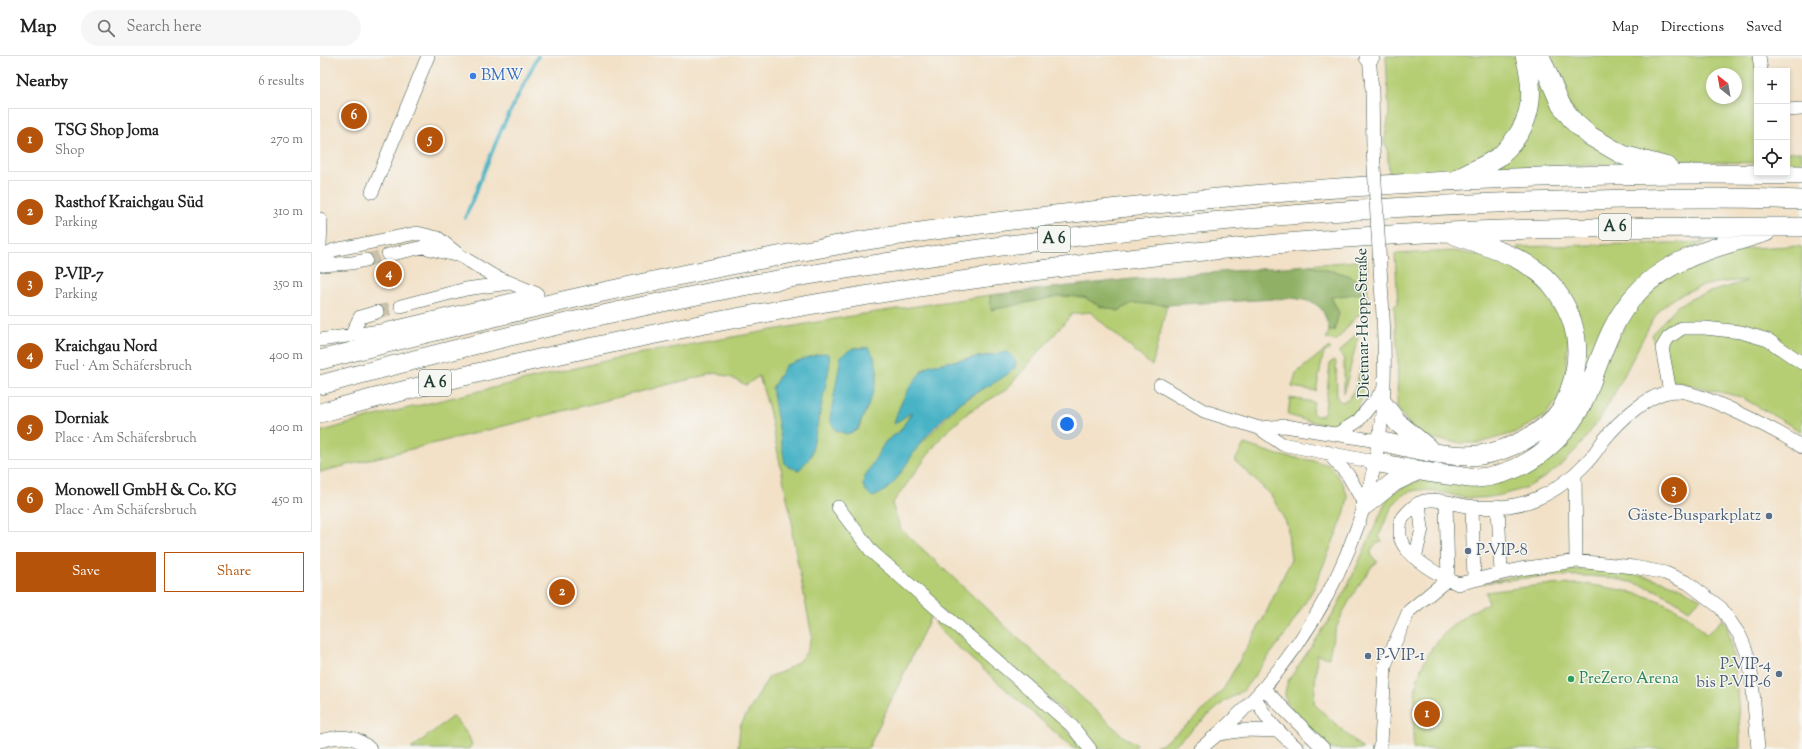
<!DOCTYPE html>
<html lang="en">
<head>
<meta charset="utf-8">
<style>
  :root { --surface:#fff; --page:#f6f6f6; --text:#222; --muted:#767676; --line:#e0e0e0; --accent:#b45309 }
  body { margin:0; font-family:"Sorts Mill Goudy",serif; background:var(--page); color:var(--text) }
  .controls { position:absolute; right:12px; top:12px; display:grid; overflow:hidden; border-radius:0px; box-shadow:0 2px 6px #0003 }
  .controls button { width:36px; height:36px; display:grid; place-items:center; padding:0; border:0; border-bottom:1px solid var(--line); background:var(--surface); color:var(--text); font:20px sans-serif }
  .compass { position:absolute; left:1386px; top:12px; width:36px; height:36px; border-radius:50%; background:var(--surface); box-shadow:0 2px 6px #0003; rotate:329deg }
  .you { position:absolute; left:747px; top:368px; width:14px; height:14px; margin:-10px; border:3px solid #fff; border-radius:50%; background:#1a73e8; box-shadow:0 0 0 6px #1a73e833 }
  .badge { display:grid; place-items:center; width:26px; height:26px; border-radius:50%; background:var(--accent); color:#fff; font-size:13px; font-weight:700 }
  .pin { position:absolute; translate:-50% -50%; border:2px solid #fff; box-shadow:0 1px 4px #0006 }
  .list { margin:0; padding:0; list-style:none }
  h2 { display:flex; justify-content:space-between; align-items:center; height:52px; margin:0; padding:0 16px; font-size:17px }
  h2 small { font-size:13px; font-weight:400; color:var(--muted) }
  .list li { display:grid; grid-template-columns:26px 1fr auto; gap:12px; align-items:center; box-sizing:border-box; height:64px; margin:0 8px 8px; padding:0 8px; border:1px solid var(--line); border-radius:0px }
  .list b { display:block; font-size:15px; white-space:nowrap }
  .list p { margin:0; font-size:13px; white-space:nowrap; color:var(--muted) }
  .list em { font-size:13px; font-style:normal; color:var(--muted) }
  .actions { display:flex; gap:8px; padding:12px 16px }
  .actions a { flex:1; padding:9px 0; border:1px solid var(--accent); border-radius:0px; text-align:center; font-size:14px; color:var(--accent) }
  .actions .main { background:var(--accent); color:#fff }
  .icon { flex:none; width:22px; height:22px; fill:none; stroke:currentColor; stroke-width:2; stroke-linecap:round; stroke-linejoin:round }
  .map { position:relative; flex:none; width:1482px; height:693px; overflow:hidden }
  header { display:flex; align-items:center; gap:24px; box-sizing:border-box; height:56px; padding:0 20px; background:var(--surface); border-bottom:1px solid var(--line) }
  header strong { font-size:19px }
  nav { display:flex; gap:22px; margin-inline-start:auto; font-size:14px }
  .search { width:280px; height:36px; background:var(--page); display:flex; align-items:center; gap:10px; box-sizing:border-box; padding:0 14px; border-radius:22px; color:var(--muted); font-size:15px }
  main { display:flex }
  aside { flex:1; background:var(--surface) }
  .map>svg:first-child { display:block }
  .green { fill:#b5ce73; stroke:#6a8654; fill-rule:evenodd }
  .forest { fill:#90b165; stroke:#58774c }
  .water { fill:#48b3c6; stroke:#34787d }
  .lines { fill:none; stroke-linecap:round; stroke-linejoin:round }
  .stream { stroke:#48b3c6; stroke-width:3.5 }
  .minor-tunnel { stroke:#c8c0aa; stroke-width:13; stroke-dasharray:13 6; stroke-linecap:butt }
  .minor-casing { stroke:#3f564a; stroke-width:14 }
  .highway-casing { stroke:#3f564a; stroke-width:20 }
  .minor { stroke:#fff; stroke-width:13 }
  .highway { stroke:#fff; stroke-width:19 }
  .minor-bridge-casing { stroke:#3f564a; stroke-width:14; stroke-linecap:butt }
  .minor-bridge { stroke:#fff; stroke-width:13 }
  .shop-dot { fill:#3f7fe0; stroke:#f6f6f2; stroke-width:1.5 }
  .service-dot { fill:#5c6f8a; stroke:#f6f6f2; stroke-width:1.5 }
  .leisure-dot { fill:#2e9e5b; stroke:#f6f6f2; stroke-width:1.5 }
  .labels { text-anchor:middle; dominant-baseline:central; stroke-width:3; stroke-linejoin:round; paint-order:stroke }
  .shield { fill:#f6f6f2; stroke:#60746d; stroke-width:1 }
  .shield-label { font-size:15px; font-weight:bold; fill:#1f3d34 }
  .shop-label { font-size:16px; fill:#366cbe; stroke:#f6f6f2; text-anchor:start }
  .street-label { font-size:16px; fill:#1f3d34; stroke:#f6f6f2 }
  .service-label { font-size:16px; fill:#4e5e75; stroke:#f6f6f2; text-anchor:end }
  .leisure-label { font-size:16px; fill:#27864d; stroke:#f6f6f2; text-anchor:start }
</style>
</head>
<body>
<header>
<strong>Map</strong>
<div class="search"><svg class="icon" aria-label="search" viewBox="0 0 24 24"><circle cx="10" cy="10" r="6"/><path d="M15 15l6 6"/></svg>Search here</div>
<nav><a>Map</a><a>Directions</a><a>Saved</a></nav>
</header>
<main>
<aside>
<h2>Nearby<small>6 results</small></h2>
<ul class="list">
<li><span class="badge">1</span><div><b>TSG Shop Joma</b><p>Shop</p></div><em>270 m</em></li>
<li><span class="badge">2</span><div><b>Rasthof Kraichgau Süd</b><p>Parking</p></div><em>310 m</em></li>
<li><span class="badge">3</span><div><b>P-VIP-7</b><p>Parking</p></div><em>350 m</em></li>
<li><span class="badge">4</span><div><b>Kraichgau Nord</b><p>Fuel · Am Schäfersbruch</p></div><em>400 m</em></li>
<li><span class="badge">5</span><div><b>Dorniak</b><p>Place · Am Schäfersbruch</p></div><em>400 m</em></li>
<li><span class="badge">6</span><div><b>Monowell GmbH &amp; Co. KG</b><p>Place · Am Schäfersbruch</p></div><em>450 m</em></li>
</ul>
<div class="actions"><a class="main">Save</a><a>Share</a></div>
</aside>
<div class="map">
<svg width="1482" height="693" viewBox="0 0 1482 693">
  <rect width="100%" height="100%" fill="#f6f6f2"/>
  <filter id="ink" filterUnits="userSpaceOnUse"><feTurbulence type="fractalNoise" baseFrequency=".025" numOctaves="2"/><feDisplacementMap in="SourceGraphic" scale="8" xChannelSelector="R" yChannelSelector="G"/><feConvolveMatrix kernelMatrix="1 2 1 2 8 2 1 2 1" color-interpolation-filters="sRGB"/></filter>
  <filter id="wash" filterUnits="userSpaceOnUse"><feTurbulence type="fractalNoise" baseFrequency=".012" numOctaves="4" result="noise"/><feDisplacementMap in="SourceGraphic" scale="16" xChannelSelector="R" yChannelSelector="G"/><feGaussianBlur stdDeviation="0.9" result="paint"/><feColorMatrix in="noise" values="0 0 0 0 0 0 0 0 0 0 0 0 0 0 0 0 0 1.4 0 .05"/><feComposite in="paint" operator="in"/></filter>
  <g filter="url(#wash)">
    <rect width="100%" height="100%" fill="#f2e1c7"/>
    <path class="green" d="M1066,0H1200L1207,39L1185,87L1137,114L1069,117L1067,90L1064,88L1069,58Z
      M1228,0H1435L1437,26V107L1335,104L1312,98L1264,69L1243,39ZM1392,18H1416V42H1392Z
      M1222,23L1306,108L1171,112L1216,25Z
      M1467,96H1482V108L1467,107Z
      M1386,186L1354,200L1269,307L1264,306L1262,281L1197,191Z
      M1471,190L1482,191V376L1421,341L1350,324L1331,279L1357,250L1377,240L1427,225C1398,224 1367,231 1344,250C1333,259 1323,283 1316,296C1290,347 1259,411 1202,433C1185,439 1166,443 1149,442C1125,440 1093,422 1075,447C1068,456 1064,469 1059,480L1062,486L1056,488L1051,494L1052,501L1058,506L1053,509C1033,537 1013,567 1009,602L997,599L994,648L1043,693H1011C1002,683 968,654 966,644C964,637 966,631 968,625L1012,560L1030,525L1065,448L1071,438L1089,428L1100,424L1205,417L1290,295L1320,243L1344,222L1386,200L1431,192Z
      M1133,195L1177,202L1217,223L1249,271L1245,335L1224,361L1194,377L1159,387H1141L1108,382L1097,378L1077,352L1078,299L1074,250L1078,248L1075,198Z
      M1047,204L1048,250L1035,262L1016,285L1006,282L1009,275H1014L1019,257L1011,241L1042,237L1044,232C1029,212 1010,218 989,209Z
      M670,239L671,254L739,240L764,241L779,250L798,255L812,247L847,249L832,310L770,256L752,258L686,334L650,355L622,380L572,448L581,473L804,681L817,688L814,693H776L759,668L605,541L601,547L611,560L548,693H418L420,670L449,621L466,614L479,605L487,595L492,580L472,477L473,471L449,353L439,320L426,329L410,321L395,317L0,416V376L51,361L306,300L537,259ZM533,292H549L558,316L554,333L538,374L527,378L515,374ZM688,296L687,319L640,347L601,388L565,386L580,375L593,355L601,315L610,309Z
      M1035,279L1038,281L1024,337V303L1019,297Z
      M1046,287C1044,312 1050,367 1014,369C999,369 982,363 968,359L970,342L994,346L992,356L996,360H1001L1005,355L1010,307L1014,304L1016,307L1017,342L1021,346L1028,344L1036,330Z
      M1009,291L1011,293L1005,296L1003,300L996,335L972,331L976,317Z
      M924,388L958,399L995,405L1009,409L1023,427L1028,442L1024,459L994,532L967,576L940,612L923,635L905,645L850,693H827L841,689L875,663L904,632L944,561L971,504L967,468L951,439L915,405Z
      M1278,513C1314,517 1350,523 1381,543L1369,554C1359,547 1347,539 1335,534C1281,512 1220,520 1163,527C1202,517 1239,514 1278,513Z
      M1264,528C1307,534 1359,542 1386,579L1403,563C1410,574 1410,587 1413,601C1417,632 1420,662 1420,693H1093C1094,673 1093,651 1096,631C1102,594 1134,561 1168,548L1166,536L1222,529Z
      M620,561L745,672L763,693H754L624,579L615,567Z
      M133,660L148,679L152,688L149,693H91Z"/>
    <path class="forest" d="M989,209C1010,218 1029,212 1044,232L1042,237L1011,241L1019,257L1014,275H1009C1004,248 997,246 972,242L847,249L812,247L798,255L779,250L764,241L739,240L671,254L670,239L812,223Z"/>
    <path class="water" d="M533,292H549C568,318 548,348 537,374L527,378C517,375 512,373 510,362L521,300Z
      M688,296L696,306L695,312C679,326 665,331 648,341C632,352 612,373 600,388C586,406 575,435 552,441L546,435L543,430L544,422L565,386L580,375L592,356L574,368C578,349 594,319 610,309Z
      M504,297L509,298L510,308L491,400L479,414L469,411L465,408L452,332L466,309L495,299Z"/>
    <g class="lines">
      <path class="stream" d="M145,162L181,74L218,0"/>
    </g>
  </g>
  <g filter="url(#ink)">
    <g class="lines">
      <path class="minor-tunnel" d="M46,204L68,199
        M57,256L81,250"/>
      <defs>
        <path id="minor" d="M1049,0L1052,34L1053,93
          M1439,0L1441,15
          M1467,54L1482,53
          M52,136L108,0
          M0,163L1,167L0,189
          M68,199L103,191L135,199
          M0,202L4,199L14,194L97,177L118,182L139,199L172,219L217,238
          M0,209L32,207L46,204
          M81,250L146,233L189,227
          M31,280L40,261L57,256
          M0,284L60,275L217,238
          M840,329L884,355L939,372L962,388L1054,406
          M1350,336L1342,292L1348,282L1362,272H1385L1421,276L1448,284L1482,307
          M939,372L965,370L1058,385
          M1017,378L1038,365L1064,333
          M1007,396L1028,419L1045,449
          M1255,418L1256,505
          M1126,446L1128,523C1112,515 1079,496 1080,477C1080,465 1080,464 1088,456C1107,433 1131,450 1155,451C1175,453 1200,450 1218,442C1237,434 1254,420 1268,405C1274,399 1278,392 1283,385C1299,365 1329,336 1356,335C1380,335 1460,376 1482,391
          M1178,450L1181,517
          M518,451L552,496L751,669L770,693
          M1152,451L1154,524
          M1095,502L1102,473L1099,447
          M944,633L1004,693
          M936,642C946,665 960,677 978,693
          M899,678L925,674L958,675
          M0,685C19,680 35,678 50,693
          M880,693C985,609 1054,481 1063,346C1066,307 1064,268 1061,228
          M1059,693L1061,688L1065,609L1089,555L1128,523L1138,528L1200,513L1256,505L1314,511L1345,517L1368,527L1401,552L1420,580L1424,589L1429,603L1432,624L1438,693"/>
        <path id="highway" d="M1220,0L1241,49L1254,66L1270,80L1303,99L1348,111
          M1049,1L1050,0
          M1139,122C1152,115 1167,109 1180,100C1184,97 1188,91 1192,87C1214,61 1214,31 1205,0
          M0,304C175,259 351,218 529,187C631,170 733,159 836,148C1050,126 1266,114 1482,119
          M0,329C138,291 277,258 418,231C482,219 547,210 611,200C808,171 1005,152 1203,146C1296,143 1389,140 1482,144
          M1063,348L1078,367L1108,392
          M0,357C92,331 185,310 278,290C462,250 648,221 835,200C933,190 1030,180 1128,176C1246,171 1364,171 1482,171
          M1058,385C1090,391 1127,403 1160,399C1188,395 1226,377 1242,352C1245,348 1247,341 1249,336C1264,297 1257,260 1231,228C1208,201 1167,191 1135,179
          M1054,406C1081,411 1109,418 1137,420C1144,421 1152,423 1158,422C1208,418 1249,381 1267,337C1281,301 1291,263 1319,235C1352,200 1402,190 1446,176
          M1045,449L1074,426L1099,414"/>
      </defs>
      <use href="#minor" class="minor-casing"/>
      <use href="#highway" class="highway-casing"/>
      <use href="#minor" class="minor"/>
      <use href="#highway" class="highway"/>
      <defs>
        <path id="minor-bridge" d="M1053,93L1061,228"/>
      </defs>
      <use href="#minor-bridge" class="minor-bridge-casing"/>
      <use href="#minor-bridge" class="minor-bridge"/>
    </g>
  </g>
  <circle class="shop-dot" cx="153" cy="20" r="4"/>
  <g class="service-dot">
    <circle cx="1449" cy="460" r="4"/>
    <circle cx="1148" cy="495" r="4"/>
    <circle cx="1048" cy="600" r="4"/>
    <circle cx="1459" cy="618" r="4"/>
  </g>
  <circle class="leisure-dot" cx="1251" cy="623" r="4"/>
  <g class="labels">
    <g class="shield">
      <rect x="1279" y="158" width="32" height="26" rx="3"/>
      <rect x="718" y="170" width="32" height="26" rx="3"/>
      <rect x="99" y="314" width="32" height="26" rx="3"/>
    </g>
    <g class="shield-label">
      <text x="1295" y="171">A 6</text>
      <text x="734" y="183">A 6</text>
      <text x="115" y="327">A 6</text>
    </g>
    <g class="shop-label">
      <text x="161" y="20">BMW</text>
    </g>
    <g class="street-label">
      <text transform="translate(1044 267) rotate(-91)">Dietmar-Hopp-Straße</text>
    </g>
    <g class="service-label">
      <text x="1441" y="460">Gäste-Busparkplatz</text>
      <text x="1156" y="495" text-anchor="start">P-VIP-8</text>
      <text x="1056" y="600" text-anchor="start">P-VIP-1</text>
      <text x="1451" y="609">P-VIP-4<tspan x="1451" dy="18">bis P-VIP-6</tspan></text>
    </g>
    <g class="leisure-label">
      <text x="1259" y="623">PreZero Arena</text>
    </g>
  </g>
</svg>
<div class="controls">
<button>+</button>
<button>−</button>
<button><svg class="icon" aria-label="locate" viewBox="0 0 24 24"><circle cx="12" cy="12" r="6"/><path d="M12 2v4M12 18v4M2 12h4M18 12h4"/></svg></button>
</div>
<svg class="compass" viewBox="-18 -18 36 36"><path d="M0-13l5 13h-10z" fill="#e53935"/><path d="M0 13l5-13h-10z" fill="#767676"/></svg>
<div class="you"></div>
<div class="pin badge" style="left:1107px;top:658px">1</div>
<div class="pin badge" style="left:242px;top:536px">2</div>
<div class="pin badge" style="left:1354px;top:434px">3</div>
<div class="pin badge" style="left:69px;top:218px">4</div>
<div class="pin badge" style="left:110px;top:84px">5</div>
<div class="pin badge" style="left:34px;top:60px">6</div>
</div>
</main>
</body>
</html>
